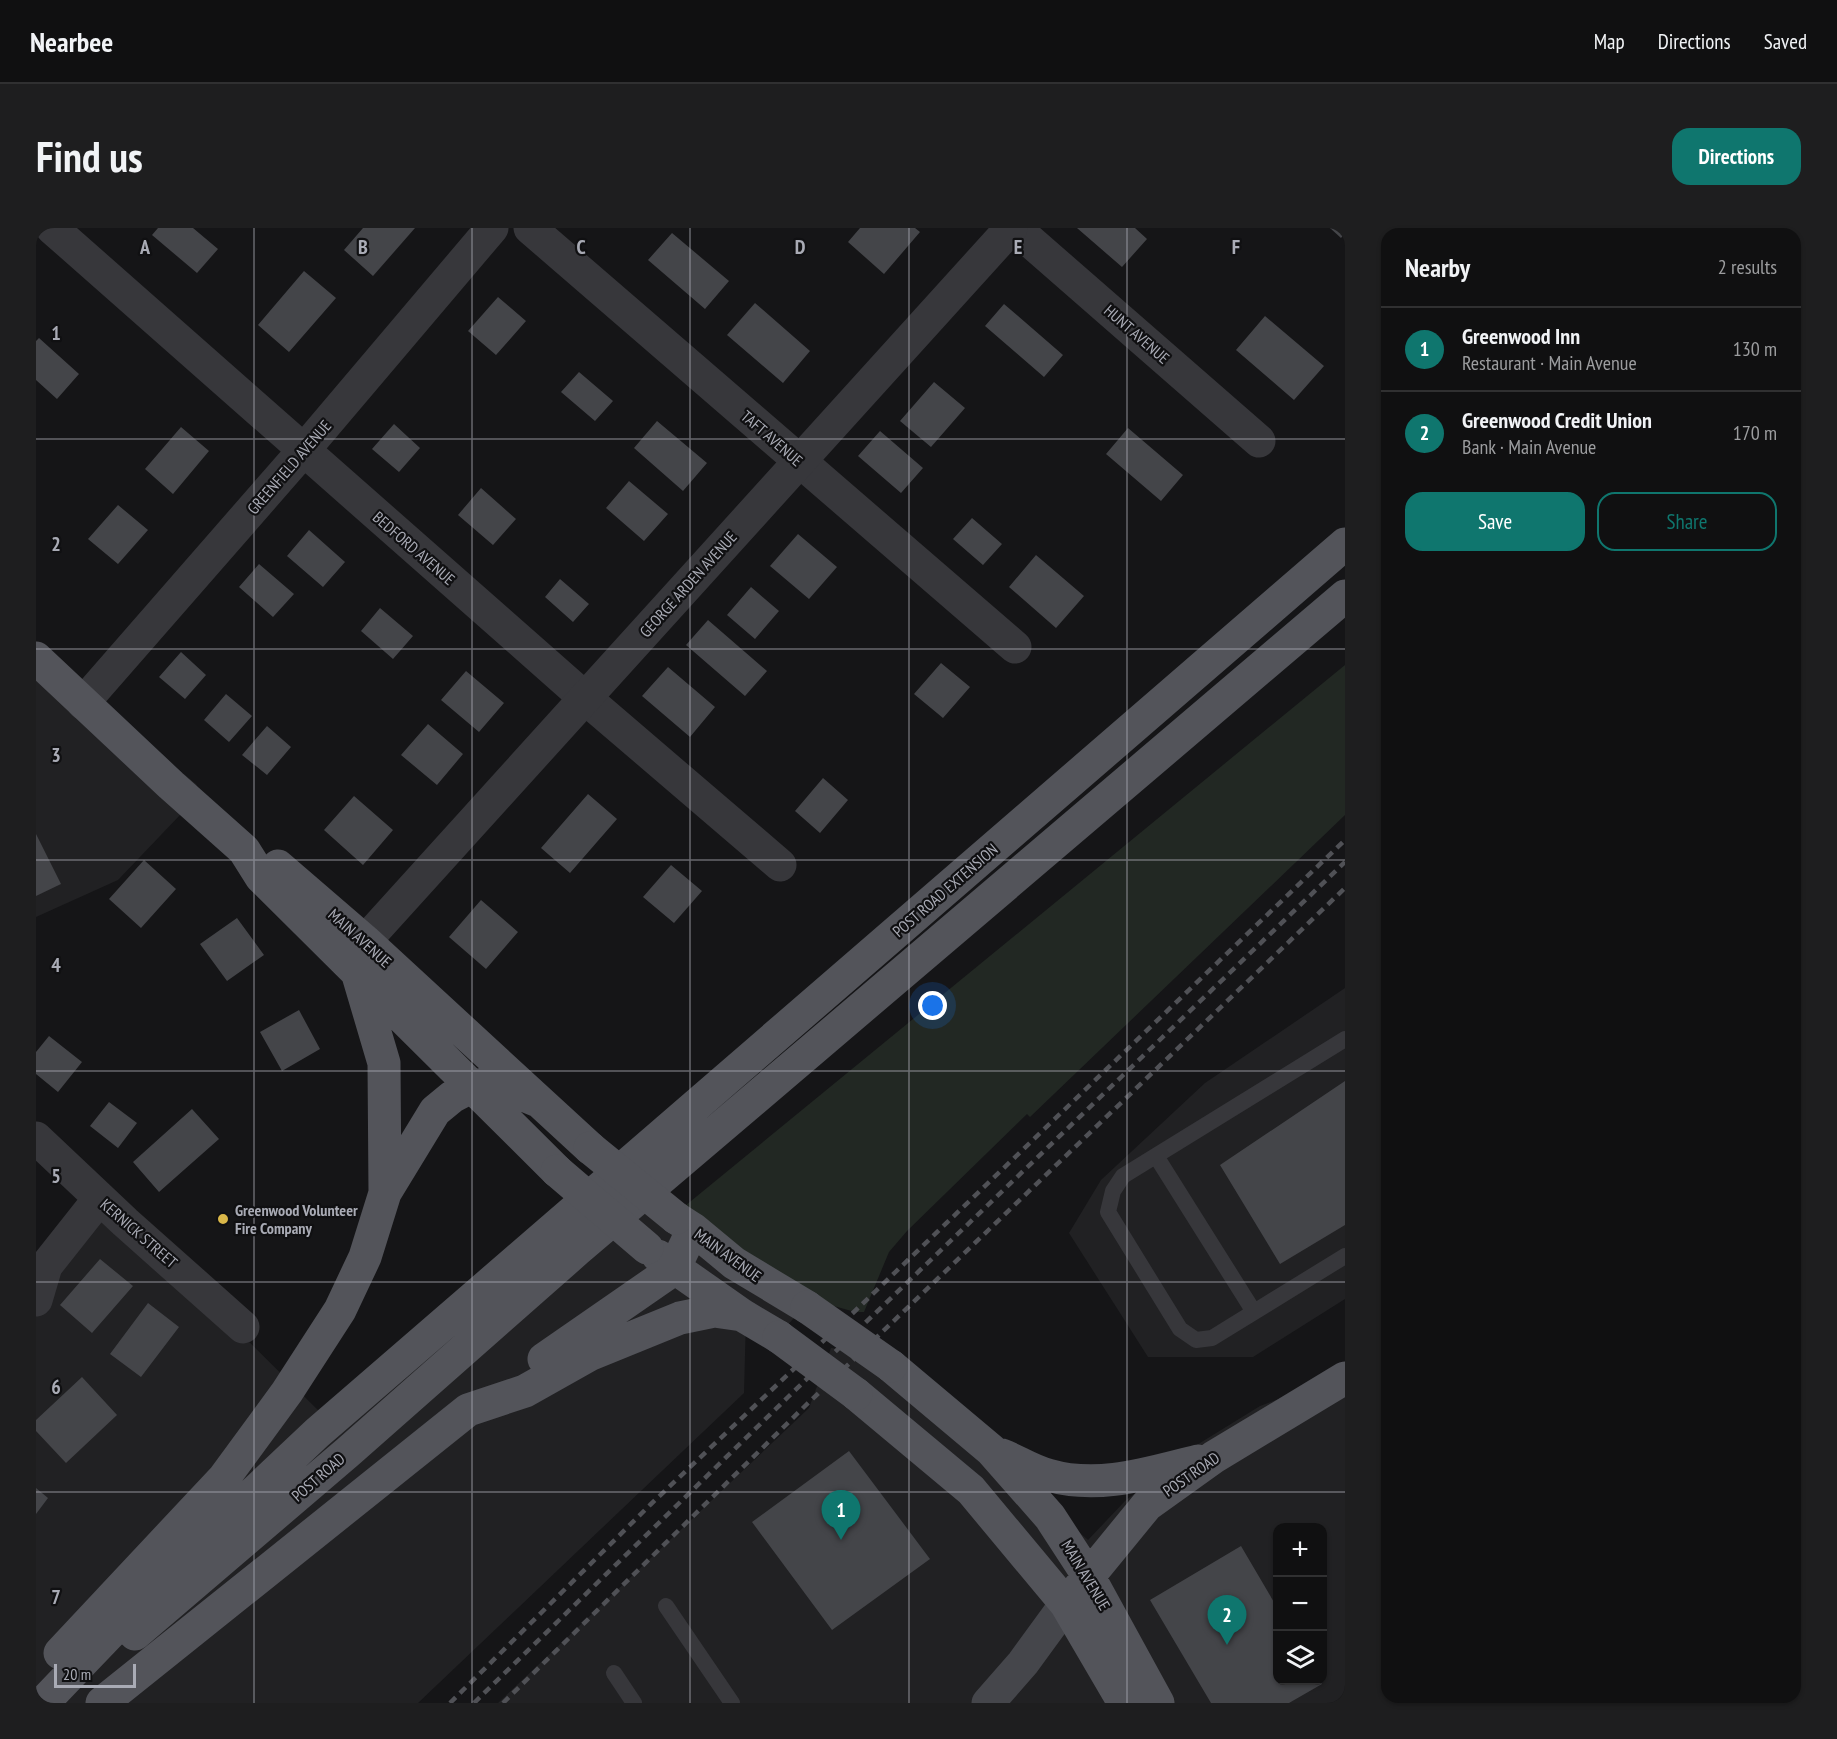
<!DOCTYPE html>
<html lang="en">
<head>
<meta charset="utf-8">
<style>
  :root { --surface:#101011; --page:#1e1e1f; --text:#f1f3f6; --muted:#9c9d9f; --line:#303031; --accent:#0f766e }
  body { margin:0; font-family:"PT Sans Narrow",sans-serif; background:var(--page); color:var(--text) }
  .controls { position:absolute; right:18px; bottom:18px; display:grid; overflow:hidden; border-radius:12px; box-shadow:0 2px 4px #0004 }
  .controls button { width:54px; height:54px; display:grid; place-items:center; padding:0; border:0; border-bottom:2px solid var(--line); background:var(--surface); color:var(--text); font:30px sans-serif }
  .scale { position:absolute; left:18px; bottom:15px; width:82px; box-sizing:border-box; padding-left:6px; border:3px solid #a9abb5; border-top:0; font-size:16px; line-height:21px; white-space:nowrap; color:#a9abb5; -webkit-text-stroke:4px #101012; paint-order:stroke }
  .you { position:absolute; left:897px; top:778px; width:21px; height:21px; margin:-15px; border:4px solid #fff; border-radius:50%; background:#1a73e8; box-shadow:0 0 0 9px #1a73e833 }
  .badge { display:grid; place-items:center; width:39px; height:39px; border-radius:50%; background:var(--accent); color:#fff; font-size:20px; font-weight:700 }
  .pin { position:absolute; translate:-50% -50px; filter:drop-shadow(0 2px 3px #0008) }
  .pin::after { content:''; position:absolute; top:32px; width:21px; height:18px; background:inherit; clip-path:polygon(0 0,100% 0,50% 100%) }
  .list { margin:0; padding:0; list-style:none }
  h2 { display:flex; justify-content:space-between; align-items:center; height:78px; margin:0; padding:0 24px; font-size:26px }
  h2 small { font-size:20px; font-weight:400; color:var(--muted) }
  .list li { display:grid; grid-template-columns:39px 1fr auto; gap:18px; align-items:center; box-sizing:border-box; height:84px; padding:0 24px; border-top:2px solid var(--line) }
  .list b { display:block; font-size:22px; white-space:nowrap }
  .list p { margin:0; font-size:20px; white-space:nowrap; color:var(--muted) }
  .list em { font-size:20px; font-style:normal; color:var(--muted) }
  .actions { display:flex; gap:12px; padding:18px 24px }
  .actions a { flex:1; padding:14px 0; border:2px solid var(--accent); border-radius:18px; text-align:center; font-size:21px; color:var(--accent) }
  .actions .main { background:var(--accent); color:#fff }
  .icon { flex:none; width:33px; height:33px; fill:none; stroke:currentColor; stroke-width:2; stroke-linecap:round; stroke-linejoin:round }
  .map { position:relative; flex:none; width:1309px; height:1475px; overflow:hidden; border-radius:18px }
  header { display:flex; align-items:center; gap:36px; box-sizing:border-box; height:84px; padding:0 30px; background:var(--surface); border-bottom:2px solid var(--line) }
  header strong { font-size:28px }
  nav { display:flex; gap:33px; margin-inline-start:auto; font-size:21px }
  .intro { display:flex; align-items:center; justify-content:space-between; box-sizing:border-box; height:144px; padding:0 36px }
  h1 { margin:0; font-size:42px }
  .button { padding:15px 27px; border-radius:18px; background:var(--accent); color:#fff; font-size:21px; font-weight:700 }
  main { display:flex; gap:36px; padding:0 36px }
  aside { flex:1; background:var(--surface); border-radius:18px; box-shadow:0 2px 4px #0004 }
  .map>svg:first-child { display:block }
  .built { fill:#212123; fill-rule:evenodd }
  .green { fill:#222823 }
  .building { fill:#444549 }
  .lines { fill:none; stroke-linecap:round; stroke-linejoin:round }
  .service { stroke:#37373b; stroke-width:16 }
  .minor { stroke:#37373b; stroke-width:33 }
  .tertiary { stroke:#37373b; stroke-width:33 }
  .secondary { stroke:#45464b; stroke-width:33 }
  .primary { stroke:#53545a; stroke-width:33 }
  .rail { stroke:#505156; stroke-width:4.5; stroke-dasharray:8 6; stroke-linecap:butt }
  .primary-bridge { stroke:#53545a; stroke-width:33 }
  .grid { fill:none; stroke:#a9abb5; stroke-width:1.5; stroke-opacity:0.55 }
  .poi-dot { fill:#dab749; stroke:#101012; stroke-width:2 }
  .labels { text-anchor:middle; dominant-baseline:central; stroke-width:4.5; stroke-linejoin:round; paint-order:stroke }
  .street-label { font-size:16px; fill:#a9abb5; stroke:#101012 }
  .poi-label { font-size:16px; font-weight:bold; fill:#a9abb5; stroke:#101012; text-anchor:start }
  .grid-label { font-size:20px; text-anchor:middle; font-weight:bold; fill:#a9abb5; stroke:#101012; stroke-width:4.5; stroke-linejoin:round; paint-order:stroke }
</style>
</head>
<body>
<header>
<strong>Nearbee</strong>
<nav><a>Map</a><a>Directions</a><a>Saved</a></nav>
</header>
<div class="intro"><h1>Find us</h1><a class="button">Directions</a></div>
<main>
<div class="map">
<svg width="1309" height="1475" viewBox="0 0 1309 1475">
  <rect width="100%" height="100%" fill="#151517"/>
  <path class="built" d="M0,432L64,477L160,556L165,565L82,652L0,689Z
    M1309,760V1071L1217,1129H1112L1033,1005L1065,952L1169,855Z
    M601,946L773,1073L749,1100L710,1089L708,1165L382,1475H0V1065L59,973L194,1095L293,1193Z
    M795,1120L805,1121L919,1193L1052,1312L1089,1273L1151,1223L1224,1178L1277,1158L1309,1151V1475H462L773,1180ZM1242,1300H1286V1452H1242Z"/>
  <path class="green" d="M1309,437V587L994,889L991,886L871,1003L853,1024L828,1084H819L777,1072L644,982Z"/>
  <path class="building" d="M122,0H157L182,21L161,45L116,7Z
    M327,0H379L337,48L308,22Z
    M824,0H879L884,4L848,46L812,14Z
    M1041,0H1099L1111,11L1086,39Z
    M1294,0H1309V5L1305,10Z
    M636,5L693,53L669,81L612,32Z
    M268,43L300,70L253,124L222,97Z
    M462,69L490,93L460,127L432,103Z
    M719,75L774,123L747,155L691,107Z
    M968,76L1027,127L1008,149L949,98Z
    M1229,88L1288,138L1258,172L1200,122Z
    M3,110L43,146L21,171L0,152V113Z
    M543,144L577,173L559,193L525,164Z
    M898,154L929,180L895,219L864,193Z
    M621,193L671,235L647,263L598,220Z
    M358,196L384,220L363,244L336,221Z
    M145,199L173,223L137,266L109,241Z
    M1092,200L1147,247L1125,273L1070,226Z
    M844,203L887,240L865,265L822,228Z
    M593,253L632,286L608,313L570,280Z
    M445,260L480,291L457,317L422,287Z
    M82,277L112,302L82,336L52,311Z
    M936,290L966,316L947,337L917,311Z
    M273,302L309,334L287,359L251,328Z
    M762,306L801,339L773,371L734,338Z
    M1000,327L1048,368L1020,400L973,359Z
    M223,336L258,366L237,389L203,359Z
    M524,351L553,376L537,394L509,369Z
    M715,359L743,383L719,411L691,387Z
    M344,380L377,408L357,431L325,403Z
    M672,392L731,443L709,468L650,417Z
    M145,424L170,447L149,471L123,449Z
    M905,435L934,459L907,490L878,466Z
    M632,439L679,479L654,509L606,468Z
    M430,443L468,475L443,504L405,472Z
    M190,466L216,488L193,514L168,492Z
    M392,496L427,526L401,557L365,527Z
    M231,498L255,519L231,547L206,527Z
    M787,550L812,572L784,605L759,583Z
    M552,566L581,591L534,645L505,620Z
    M318,568L357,602L327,637L288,602Z
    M0,606L25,656L0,668Z
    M108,632L140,661L105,700L73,671Z
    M635,637L666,663L638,695L607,669Z
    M445,672L482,704L450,741L413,709Z
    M201,690L228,727L191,753L164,716Z
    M263,782L284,821L246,843L224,804Z
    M13,808L46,834L22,864L0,846V824Z
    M1309,853V997L1244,1036L1184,937Z
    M73,874L101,895L82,920L54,898Z
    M156,881L183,911L123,964L97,934Z
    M64,1031L97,1058L56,1105L24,1077Z
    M112,1075L143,1099L105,1149L74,1126Z
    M46,1149L81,1187L30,1235L0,1203V1192Z
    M813,1223L894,1331L796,1402L716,1294Z
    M0,1260L12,1270L0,1286Z
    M1205,1318L1242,1381V1452H1284L1286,1456L1253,1475H1175L1114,1372Z"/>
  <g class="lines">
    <path class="service" d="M1309,811L1087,948L1077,963L1072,984L1144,1101L1160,1112L1176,1110L1309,1028
      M1120,928L1218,1084
      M630,1378L696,1475
      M578,1445L598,1475"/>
    <path class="minor" d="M16,0L549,470L744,637
      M494,0L979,419
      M979,0L1223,213
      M47,475L267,223L456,0
      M0,910L89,994L207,1099
      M0,1072L10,1038L63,971"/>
    <path class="tertiary" d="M329,713L975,0"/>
    <path class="secondary" d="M952,1475L987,1435L1030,1376"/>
    <path class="primary" d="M0,430L135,557L208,622L225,649L521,943
      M242,638L329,713L554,920
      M322,747L348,835L349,965
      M640,990L657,1001L698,1035L771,1079
      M622,1028L706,1087L743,1109
      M508,1131L638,1041L657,1001
      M855,1138L955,1222L1014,1289L1053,1349L1122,1475
      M820,1166L935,1262L1030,1376L1088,1475
      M966,1227C981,1233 996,1243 1012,1247C1063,1262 1113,1245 1162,1233
      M1039,1365L1111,1277L1178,1229L1309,1150
      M99,1406L312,1224L541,1022L1309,368
      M24,1425L188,1250L251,1164L304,1082L329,1029L349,965L399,883L416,869L435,859L456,854L502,873
      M7,1475L120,1357L281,1205L1309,316
      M66,1475L432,1182L489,1163L553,1127L644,1090L678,1083L706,1087"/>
    <path class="rail" d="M414,1475L614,1277L820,1082L1309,612
      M438,1475L752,1169L1309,634
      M467,1475L768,1179L1309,660"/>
    <path class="primary-bridge" d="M554,920L640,990
      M521,943L611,1020
      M771,1079L855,1138
      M743,1109L820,1166"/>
  </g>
  <path class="grid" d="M218,0V1475M436,0V1475M654,0V1475M873,0V1475M1091,0V1475M0,211H1309M0,421H1309M0,632H1309M0,843H1309M0,1054H1309M0,1264H1309"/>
  <circle class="poi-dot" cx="187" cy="991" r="6"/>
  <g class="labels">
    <g class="street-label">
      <text transform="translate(1101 106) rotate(41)">HUNT AVENUE</text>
      <text transform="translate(736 210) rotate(41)">TAFT AVENUE</text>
      <text transform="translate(253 239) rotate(-49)">GREENFIELD AVENUE</text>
      <text transform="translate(378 320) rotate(41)">BEDFORD AVENUE</text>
      <text transform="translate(652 356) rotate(-48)">GEORGE ARDEN AVENUE</text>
      <text transform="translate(909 662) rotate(-41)">POST ROAD EXTENSION</text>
      <text transform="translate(324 710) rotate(42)">MAIN AVENUE</text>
      <text transform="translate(103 1005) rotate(41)">KERNICK STREET</text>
      <text transform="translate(692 1027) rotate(36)">MAIN AVENUE</text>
      <text transform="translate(1155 1246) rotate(-35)">POST ROAD</text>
      <text transform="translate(282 1249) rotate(-41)">POST ROAD</text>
      <text transform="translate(1050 1347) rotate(59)">MAIN AVENUE</text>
    </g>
    <g class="poi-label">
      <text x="199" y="982">Greenwood Volunteer<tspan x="199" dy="18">Fire Company</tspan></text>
    </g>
  </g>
  <g class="grid-label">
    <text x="109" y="26">A</text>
    <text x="327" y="26">B</text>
    <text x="545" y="26">C</text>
    <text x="764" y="26">D</text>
    <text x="982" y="26">E</text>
    <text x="1200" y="26">F</text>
    <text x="20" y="112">1</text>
    <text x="20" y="323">2</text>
    <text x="20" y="534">3</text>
    <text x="20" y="744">4</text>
    <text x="20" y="955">5</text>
    <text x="20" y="1166">6</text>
    <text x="20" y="1376">7</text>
  </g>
</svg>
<div class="controls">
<button>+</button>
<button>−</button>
<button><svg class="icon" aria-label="layers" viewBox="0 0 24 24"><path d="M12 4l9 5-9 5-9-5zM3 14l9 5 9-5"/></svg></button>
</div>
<div class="scale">20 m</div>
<div class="you"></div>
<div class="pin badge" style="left:805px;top:1312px">1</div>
<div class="pin badge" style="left:1191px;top:1417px">2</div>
</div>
<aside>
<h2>Nearby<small>2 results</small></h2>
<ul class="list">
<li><span class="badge">1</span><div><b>Greenwood Inn</b><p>Restaurant · Main Avenue</p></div><em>130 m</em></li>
<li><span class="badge">2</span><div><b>Greenwood Credit Union</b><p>Bank · Main Avenue</p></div><em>170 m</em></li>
</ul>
<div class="actions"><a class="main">Save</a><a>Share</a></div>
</aside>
</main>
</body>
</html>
